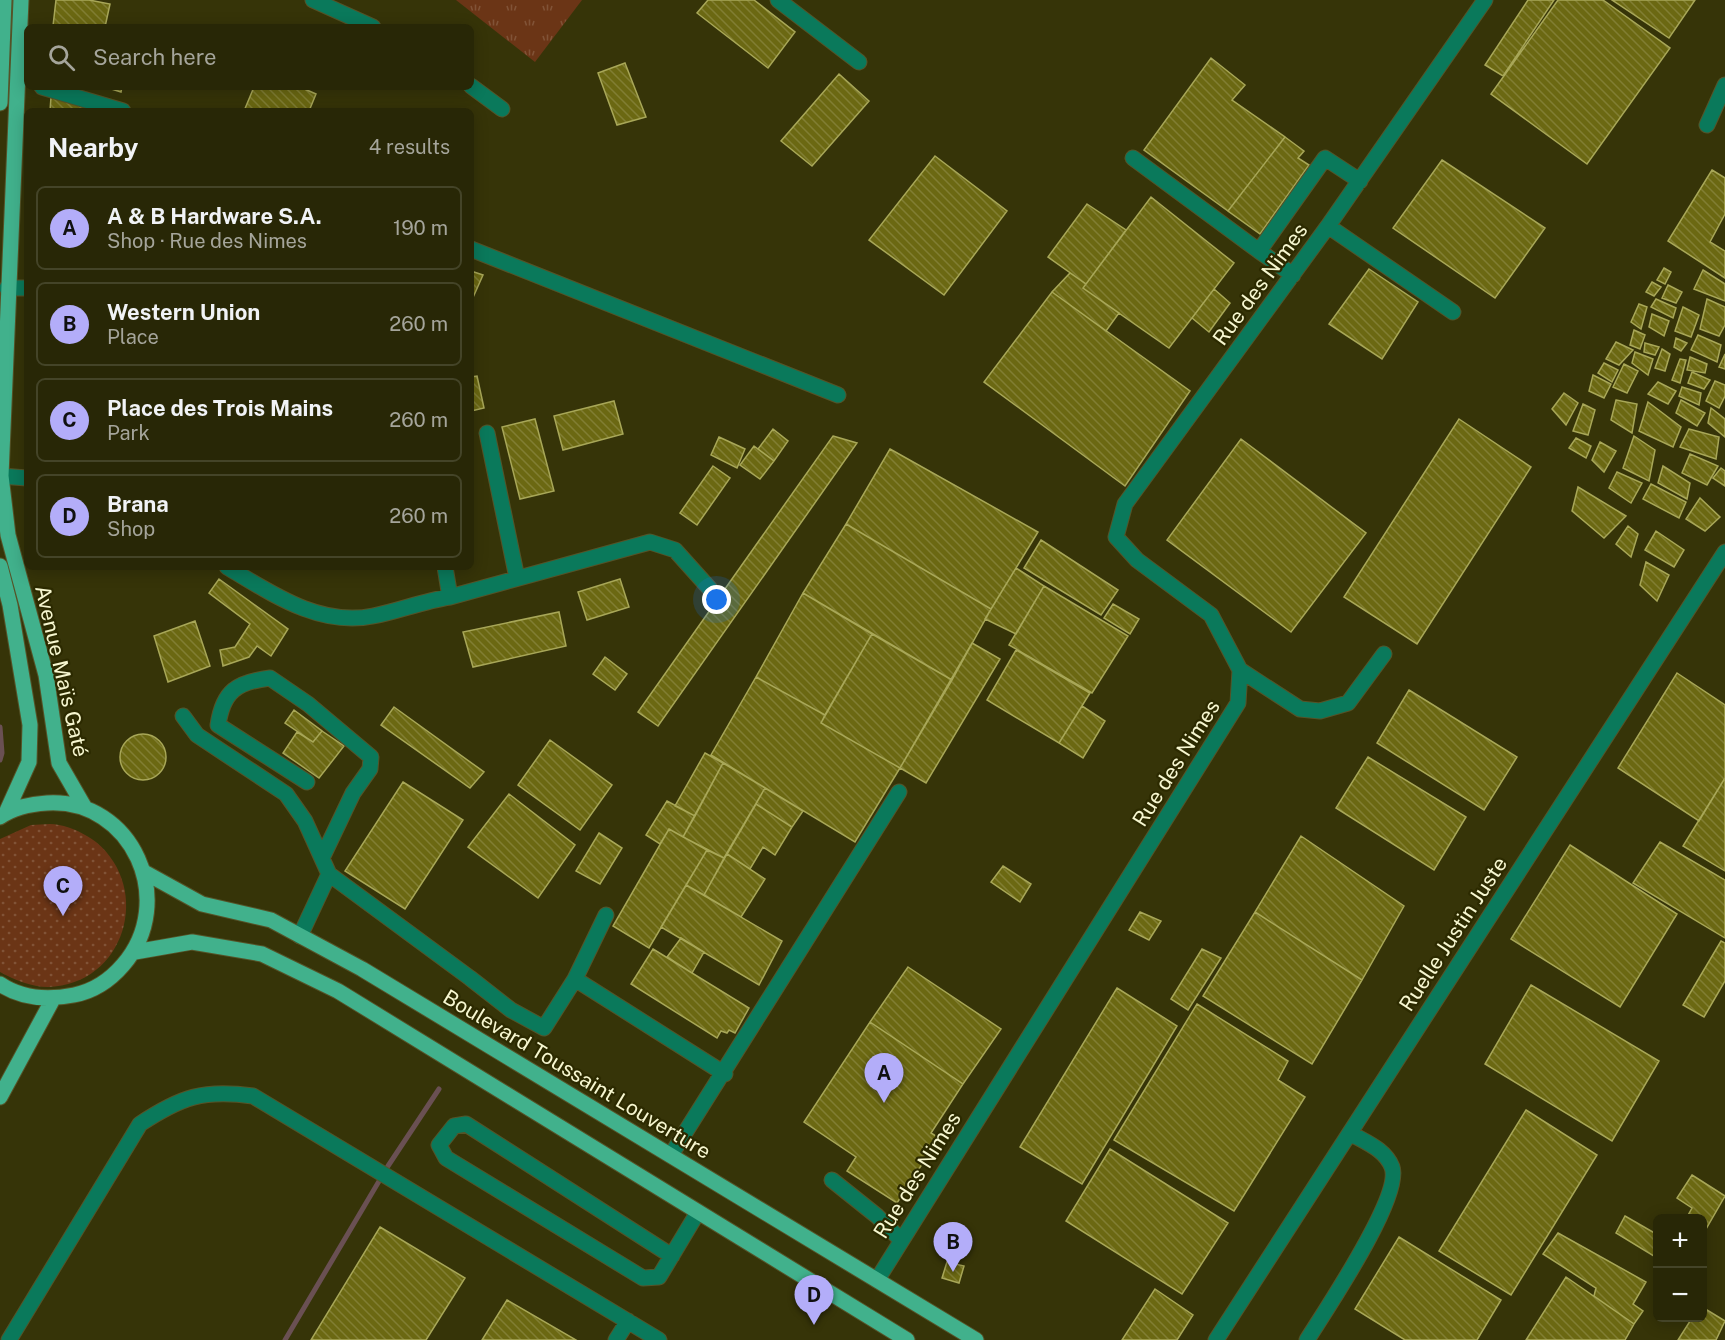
<!DOCTYPE html>
<html lang="en">
<head>
<meta charset="utf-8">
<style>
  :root { --surface:#282706; --page:#302f10; --text:#f1f3f6; --muted:#a5a59b; --line:#444428; --accent:#b3adf9 }
  body { margin:0; font-family:"Public Sans",sans-serif; background:var(--page); color:var(--text) }
  .controls { position:absolute; right:18px; bottom:18px; display:grid; overflow:hidden; border-radius:9px; box-shadow:0 3px 15px #0003 }
  .controls button { width:54px; height:54px; display:grid; place-items:center; padding:0; border:0; border-bottom:2px solid var(--line); background:var(--surface); color:var(--text); font:30px sans-serif }
  .you { position:absolute; left:717px; top:600px; width:21px; height:21px; margin:-15px; border:4px solid #fff; border-radius:50%; background:#1a73e8; box-shadow:0 0 0 9px #1a73e833 }
  .badge { display:grid; place-items:center; width:39px; height:39px; border-radius:50%; background:var(--accent); color:#111; font-size:20px; font-weight:700 }
  .pin { position:absolute; translate:-50% -50px; filter:drop-shadow(0 2px 3px #0008) }
  .pin::after { content:''; position:absolute; top:32px; width:21px; height:18px; background:inherit; clip-path:polygon(0 0,100% 0,50% 100%) }
  .list { margin:0; padding:0; list-style:none }
  h2 { display:flex; justify-content:space-between; align-items:center; height:78px; margin:0; padding:0 24px; font-size:26px }
  h2 small { font-size:20px; font-weight:400; color:var(--muted) }
  .list li { display:grid; grid-template-columns:39px 1fr auto; gap:18px; align-items:center; box-sizing:border-box; height:84px; margin:0 12px 12px; padding:0 12px; border:2px solid var(--line); border-radius:9px }
  .list b { display:block; font-size:22px; white-space:nowrap }
  .list p { margin:0; font-size:20px; white-space:nowrap; color:var(--muted) }
  .list em { font-size:20px; font-style:normal; color:var(--muted) }
  .icon { flex:none; width:33px; height:33px; fill:none; stroke:currentColor; stroke-width:2; stroke-linecap:round; stroke-linejoin:round }
  .map { position:relative; flex:none; width:1725px; height:1340px; overflow:hidden }
  .search { position:absolute; background:var(--surface); box-shadow:0 3px 15px #0003; left:24px; top:24px; width:450px; height:66px; display:flex; align-items:center; gap:15px; box-sizing:border-box; padding:0 21px; border-radius:9px; color:var(--muted); font-size:22px }
  .panel { position:absolute; background:var(--surface); box-shadow:0 3px 15px #0003; left:24px; top:108px; width:450px; height:462px; border-radius:9px }
  .map>svg:first-child { display:block }
  .grass { fill:url(#grass-tufts) }
  .park { fill:url(#park-dots) }
  .lines { fill:none; stroke-linecap:round; stroke-linejoin:round }
  .stream { stroke:#6a5053; stroke-width:5 }
  .building { fill:url(#building-back-hatch); stroke:#a8a758; stroke-width:1.5 }
  .minor-casing { stroke:#555328; stroke-width:17 }
  .major-casing { stroke:#555328; stroke-width:17 }
  .minor { stroke:#0a795b; stroke-width:15 }
  .major { stroke:#41b18c; stroke-width:15 }
  .labels { text-anchor:middle; dominant-baseline:central; stroke-width:4.5; stroke-linejoin:round; paint-order:stroke }
  .street-label { font-size:21px; fill:#f7f7d0; stroke:#2c2a00 }
</style>
</head>
<body>
<div class="map">
<svg width="1725" height="1340" viewBox="0 0 1725 1340">
  <defs>
    <pattern id="grass-tufts" width="24" height="20" patternUnits="userSpaceOnUse" patternTransform="scale(1.5)"><rect width="24" height="20" fill="#6b3516"/><path d="M3 7l-1-3M5 7V3M7 7l1-3M15 17l-1-3M17 17v-4M19 17l1-3" fill="none" stroke="#815337"/></pattern>
    <pattern id="park-dots" width="8" height="8" patternUnits="userSpaceOnUse" patternTransform="scale(1.5)"><rect width="8" height="8" fill="#6b3516"/><path d="M2 2h.1M6 6h.1" fill="none" stroke="#815337" stroke-width="1.8" stroke-linecap="round"/></pattern>
    <pattern id="building-back-hatch" width="6" height="6" patternUnits="userSpaceOnUse" patternTransform="scale(1.5)"><rect width="6" height="6" fill="#6b6812"/><path d="M-1 5l2 2M0 0l6 6M5-1l2 2" fill="none" stroke="#817e33"/></pattern>
  </defs>
  <rect width="100%" height="100%" fill="#363408"/>
  <path class="grass" d="M456,0H582L535,62Z"/>
  <path class="park" d="M31,825C40,825 50,823 59,825C72,827 85,834 96,842C153,889 125,985 48,987C31,987 15,980 0,972V839Z"/>
  <g class="lines">
    <path class="stream" d="M0,727L2,753L0,760
      M285,1340L388,1166L439,1089"/>
  </g>
  <path class="building" d="M56,0H89L110,4L105,27L53,26Z
    M708,0H754L795,32L768,68L697,13Z
    M1528,0H1554L1503,76L1485,65Z
    M1558,0H1603L1670,48L1587,164L1491,94Z
    M1612,0H1695L1669,38Z
    M1211,58L1245,85L1232,100L1285,137L1228,211L1144,150Z
    M625,63L646,117L617,125L598,73Z
    M839,74L869,101L812,166L781,141Z
    M105,87H122L121,92Z
    M254,87H300L316,94L309,111H244Z
    M51,97L102,111H50Z
    M1285,137L1304,151L1298,158L1309,165L1260,234L1228,211Z
    M935,156L1007,211L944,295L869,240Z
    M1442,160L1545,228L1495,298L1393,228Z
    M1712,170L1725,178V214L1710,242L1725,251V278L1668,241Z
    M1151,197L1234,263L1169,348L1083,288Z
    M1087,204L1126,230L1086,284L1048,257Z
    M1664,268L1671,272L1665,284L1657,280Z
    M1369,269L1418,302L1382,359L1329,324Z
    M1703,270L1725,284V301L1694,289Z
    M471,271L483,275L471,302Z
    M1070,273L1086,284L1083,288L1119,313L1106,331L1052,292Z
    M1652,282L1661,287L1654,296L1646,292Z
    M1668,285L1682,292L1676,303L1662,298Z
    M1214,289L1230,303L1209,332L1192,318Z
    M1052,292L1190,391L1125,486L984,382Z
    M1656,299L1676,308L1673,318L1651,307Z
    M1707,299L1725,307V325L1719,336L1700,329Z
    M1639,304L1647,307L1641,329L1631,322Z
    M1683,307L1699,315L1691,337L1675,331Z
    M1652,314L1669,321L1664,336L1649,327Z
    M1634,330L1645,335L1640,349L1630,345Z
    M1698,335L1721,345L1717,362L1691,350Z
    M1676,338L1687,343L1681,351L1674,347Z
    M1616,342L1633,350L1619,365L1606,359Z
    M1645,343L1659,347L1655,355L1644,352Z
    M1662,349L1670,354L1665,371L1655,368Z
    M1635,352L1653,359L1648,375L1632,363Z
    M1725,354V369L1719,367Z
    M1690,357L1707,364L1705,373L1687,370Z
    M1680,359L1686,360L1680,383L1672,380Z
    M1604,363L1618,370L1612,382L1598,373Z
    M1624,364L1638,371L1627,393L1613,387Z
    M1692,372L1710,380L1704,389L1688,383Z
    M1593,375L1611,384L1604,398L1589,391Z
    M477,376L484,408L471,411V377Z
    M1715,381L1725,385V396L1719,408L1706,401Z
    M1658,382L1676,391L1668,404L1648,394Z
    M1682,387L1701,393L1699,405L1679,396Z
    M1564,393L1578,403L1566,425L1552,409Z
    M1616,400L1637,404L1632,433L1611,420Z
    M1681,400L1705,413L1697,426L1676,413Z
    M614,401L623,434L563,450L554,416Z
    M1648,402L1681,427L1673,447L1639,431Z
    M1583,404L1595,410L1588,435L1573,431Z
    M1711,408L1725,419V437L1708,423Z
    M535,419L554,491L520,499L502,427Z
    M1459,419L1531,467L1417,644L1344,597Z
    M773,429L788,441L774,461L758,449Z
    M1689,429L1719,437L1716,459L1680,447Z
    M833,436L857,443L658,726L638,712Z
    M1634,436L1655,450L1649,481L1623,468Z
    M719,437L745,449L737,468L711,455Z
    M1576,438L1591,446L1586,458L1569,448Z
    M1241,439L1366,533L1291,632L1167,540Z
    M1600,442L1616,451L1604,472L1592,460Z
    M754,446L774,461L760,479L740,465Z
    M890,449L1038,532L991,609L846,524Z
    M1690,454L1718,466L1707,485L1682,473Z
    M713,466L730,478L697,525L680,513Z
    M1663,466L1690,483L1687,499L1658,483Z
    M1721,468L1725,471V486L1713,478Z
    M1617,472L1642,483L1631,503L1609,488Z
    M1651,484L1686,502L1679,518L1643,499Z
    M1578,487L1626,516L1604,538L1572,511Z
    M1700,498L1720,517L1705,531L1686,519Z
    M846,524L991,609L952,680L803,593Z
    M1628,526L1638,534L1631,557L1616,544Z
    M1656,531L1684,550L1674,567L1645,550Z
    M1041,540L1118,590L1101,615L1024,568Z
    M1646,562L1669,575L1657,601L1640,585Z
    M1016,568L1044,586L1016,634L985,619Z
    M219,579L288,629L271,656L257,646L249,657L223,666L220,650L235,647L250,624L209,593Z
    M620,579L629,607L587,620L578,592Z
    M1044,586L1128,636L1092,693L1009,645Z
    M803,593L872,634L825,715L756,677Z
    M1113,604L1139,619L1130,634L1104,618Z
    M559,612L566,646L473,667L463,632Z
    M195,621L210,666L168,682L154,636Z
    M872,634L952,680L900,768L821,723Z
    M972,643L1000,659L926,783L900,768Z
    M1016,650L1090,693L1059,743L987,700Z
    M605,657L627,674L615,690L593,674Z
    M1677,673L1725,705V778L1699,821L1618,768Z
    M756,677L825,715L821,723L900,768L855,842L711,755Z
    M1409,690L1517,757L1484,810L1377,743Z
    M1082,706L1105,721L1083,758L1059,743Z
    M394,707L484,772L470,788L381,725Z
    M294,710L322,731L313,742L285,723Z
    M322,731L344,746L319,778L283,753L297,732L313,742Z
    M120 757a23 23 0 1 1 46 0a23 23 0 1 1-46 0Z
    M550,740L612,785L580,830L518,785Z
    M705,753L723,763L695,816L675,806Z
    M1368,757L1466,817L1434,870L1336,808Z
    M723,763L765,788L724,858L683,837Z
    M1725,778V871L1683,846Z
    M403,782L463,820L405,909L345,871Z
    M765,788L803,811L792,827L756,804Z
    M509,794L575,845L538,898L468,847Z
    M667,801L695,816L683,837L669,829L660,844L646,835Z
    M756,804L792,827L775,855L763,847L750,869L727,854Z
    M669,829L707,850L649,948L613,926Z
    M599,833L622,848L600,884L576,871Z
    M1301,836L1404,906L1362,980L1255,912Z
    M1660,842L1725,880V938L1633,883Z
    M1570,845L1677,914L1620,1007L1511,939Z
    M707,850L724,858L704,895L686,885Z
    M727,854L765,879L741,917L704,895Z
    M1003,866L1031,884L1020,902L991,882Z
    M686,885L782,941L759,985L661,927Z
    M1140,912L1161,921L1149,940L1129,930Z
    M1255,912L1362,980L1312,1064L1203,996Z
    M681,938L704,952L692,973L667,957Z
    M1721,941L1725,943V981L1704,1017L1683,1005Z
    M653,949L749,1008L735,1033L729,1030L727,1033L721,1031L717,1038L631,984Z
    M1202,949L1221,958L1188,1010L1171,999Z
    M908,967L1001,1029L963,1084L870,1022Z
    M1531,985L1659,1061L1612,1141L1485,1064Z
    M1117,988L1177,1026L1082,1184L1020,1147Z
    M1197,1004L1288,1061L1278,1080L1305,1097L1234,1211L1114,1140Z
    M870,1022L963,1084L931,1133L939,1138L897,1203L847,1171L856,1157L804,1122Z
    M1526,1110L1597,1155L1511,1295L1439,1251Z
    M1110,1149L1228,1223L1182,1294L1066,1221Z
    M1692,1175L1725,1196L1706,1229L1702,1227V1218L1687,1217L1692,1208L1677,1198Z
    M1625,1216L1658,1235L1657,1258L1616,1233Z
    M380,1227L465,1278L426,1340H311Z
    M1558,1233L1646,1282L1633,1304L1643,1311L1634,1324L1594,1296L1596,1288L1543,1254Z
    M1399,1237L1501,1300L1477,1340H1405L1355,1309Z
    M947,1262L964,1266L959,1283L942,1278Z
    M1566,1277L1634,1324L1625,1340H1526Z
    M1155,1289L1193,1315L1177,1340H1122Z
    M507,1300L576,1340H482Z
    M1702,1307L1725,1321L1716,1340H1678L1692,1318H1702Z"/>
  <g class="lines">
    <defs>
      <path id="minor" d="M313,0L373,27
        M778,0L859,62
        M471,86L502,109
        M42,87L123,111
        M1707,125L1725,85
        M1133,158L1259,251L1325,158L1360,181
        M1328,226L1453,312
        M471,249L838,395
        M1259,251L1293,275
        M7,288H27
        M487,433L517,578
        M1,476L27,478
        M227,567C271,593 319,627 373,616C399,611 423,601 450,597L650,542L675,550L710,589
        M445,567L450,597
        M1240,670L1300,709L1320,711L1348,703L1384,654
        M183,716L197,735L286,794L305,821L329,874L470,978L511,1010L544,1028L575,979L606,915
        M307,782L218,725C223,691 237,682 270,678L308,704L371,757L370,769L353,793L322,858
        M300,936L329,874
        M575,979L725,1074
        M671,1155L899,792
        M832,1180L877,1216L901,1240
        M672,1256L466,1124L454,1126L439,1145L446,1158L643,1278L659,1277L698,1212
        M877,1280L1238,703L1240,670L1211,615L1137,560L1116,537L1125,504L1328,226L1485,0
        M9,1340L140,1124C181,1097 203,1089 253,1096L659,1340
        M616,1340L628,1321
        M1216,1340L1725,552
        M1307,1340C1325,1311 1403,1196 1392,1167C1385,1149 1365,1142 1350,1133"/>
      <path id="major" d="M21,0L1,476L8,535L46,675L59,763L85,808
        M0,103L4,0
        M0,566L10,605L30,725L29,762L6,813
        M0,817C14,807 31,804 47,803C133,798 178,902 123,965C111,979 94,991 74,995C49,1000 22,999 0,984
        M144,872L202,904L271,920L362,969L976,1340
        M135,952L192,942L262,954L338,991L907,1340
        M0,1097L53,999"/>
    </defs>
    <use href="#minor" class="minor-casing"/>
    <use href="#major" class="major-casing"/>
    <use href="#minor" class="minor"/>
    <use href="#major" class="major"/>
  </g>
  <g class="labels">
    <g class="street-label">
      <text transform="translate(1260 284) rotate(-54)">Rue des Nimes</text>
      <text transform="translate(62 671) rotate(77)">Avenue Maïs Gaté</text>
      <text transform="translate(1176 763) rotate(-58)">Rue des Nimes</text>
      <text transform="translate(1453 934) rotate(-57)">Ruelle Justin Juste</text>
      <text transform="translate(577 1074) rotate(31)">Boulevard Toussaint Louverture</text>
      <text transform="translate(917 1175) rotate(-58)">Rue des Nimes</text>
    </g>
  </g>
</svg>
<div class="controls">
<button>+</button>
<button>−</button>
</div>
<div class="you"></div>
<div class="pin badge" style="left:884px;top:1103px">A</div>
<div class="pin badge" style="left:953px;top:1272px">B</div>
<div class="pin badge" style="left:63px;top:916px">C</div>
<div class="pin badge" style="left:814px;top:1325px">D</div>
<div class="search"><svg class="icon" aria-label="search" viewBox="0 0 24 24"><circle cx="10" cy="10" r="6"/><path d="M15 15l6 6"/></svg>Search here</div>
<section class="panel">
<h2>Nearby<small>4 results</small></h2>
<ul class="list">
<li><span class="badge">A</span><div><b>A &amp; B Hardware S.A.</b><p>Shop · Rue des Nimes</p></div><em>190 m</em></li>
<li><span class="badge">B</span><div><b>Western Union</b><p>Place</p></div><em>260 m</em></li>
<li><span class="badge">C</span><div><b>Place des Trois Mains</b><p>Park</p></div><em>260 m</em></li>
<li><span class="badge">D</span><div><b>Brana</b><p>Shop</p></div><em>260 m</em></li>
</ul>
</section>
</div>
</body>
</html>
